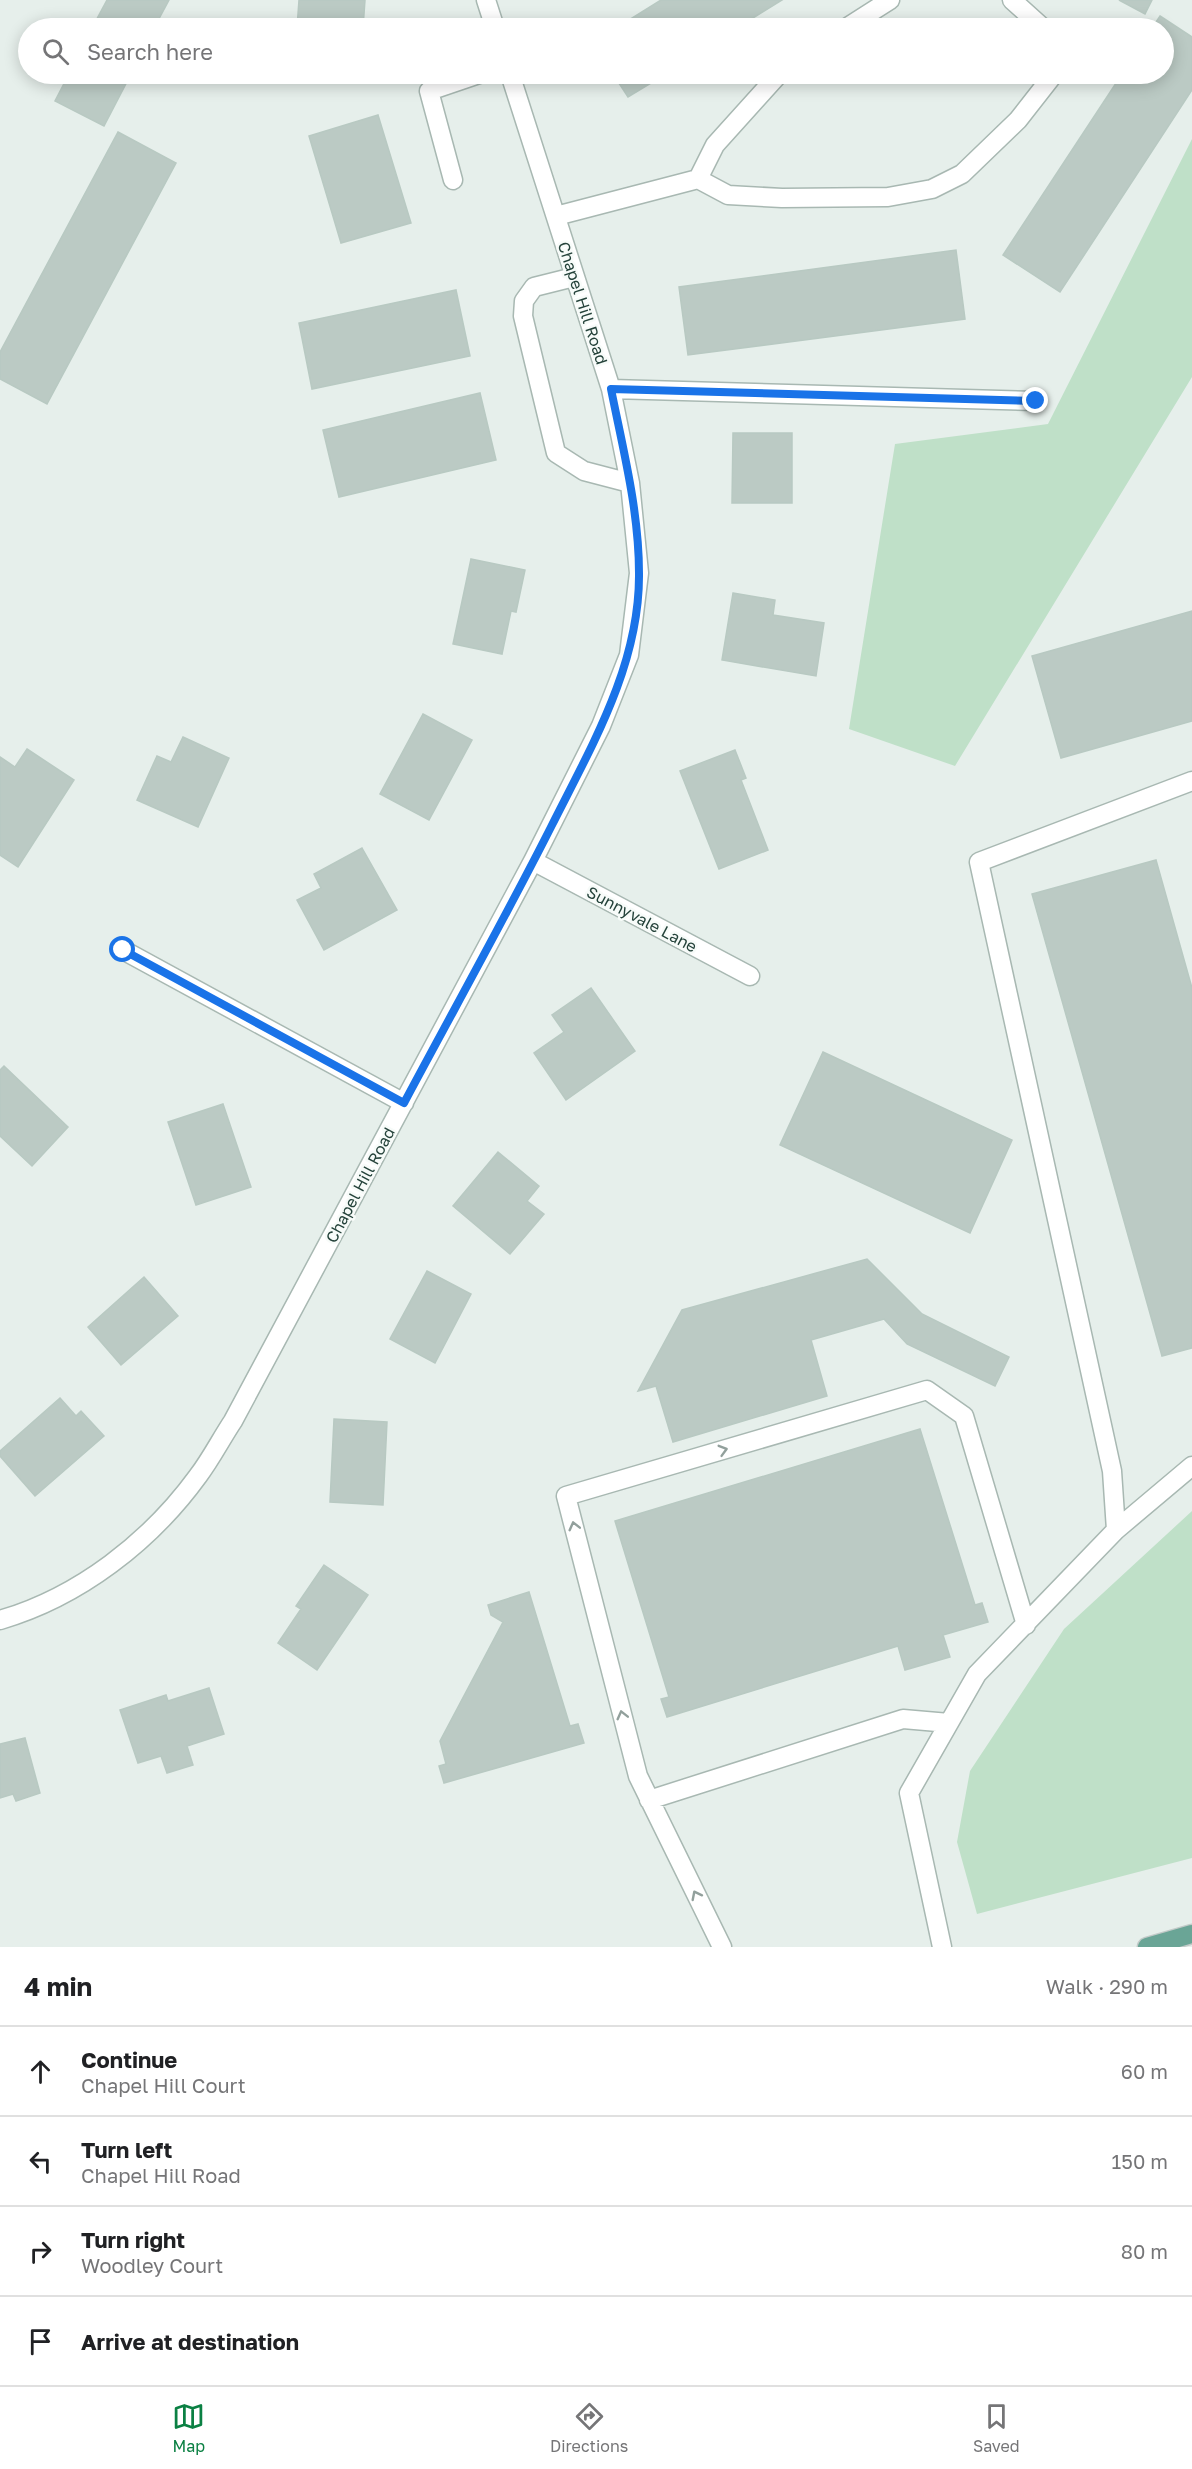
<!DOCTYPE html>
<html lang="en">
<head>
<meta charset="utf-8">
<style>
  :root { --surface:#fff; --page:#f2f2f2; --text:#202124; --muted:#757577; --line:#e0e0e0; --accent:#0b8043 }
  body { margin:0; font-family:"Golos Text",sans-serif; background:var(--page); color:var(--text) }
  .stop { position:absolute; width:18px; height:18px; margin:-14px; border:4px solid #1a73e8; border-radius:50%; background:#fff }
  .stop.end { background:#1a73e8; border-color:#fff; box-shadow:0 2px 6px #0008 }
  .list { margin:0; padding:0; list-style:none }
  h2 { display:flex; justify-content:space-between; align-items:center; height:78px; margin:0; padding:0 24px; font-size:26px }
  h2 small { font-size:20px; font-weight:400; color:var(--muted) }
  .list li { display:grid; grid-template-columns:39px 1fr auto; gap:18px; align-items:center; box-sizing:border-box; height:90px; padding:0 24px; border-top:2px solid var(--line) }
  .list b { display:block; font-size:22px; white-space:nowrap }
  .list p { margin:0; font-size:20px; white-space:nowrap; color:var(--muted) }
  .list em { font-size:20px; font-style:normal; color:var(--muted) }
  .icon { flex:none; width:33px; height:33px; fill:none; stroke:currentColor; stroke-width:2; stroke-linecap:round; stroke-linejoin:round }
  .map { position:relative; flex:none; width:1192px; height:1947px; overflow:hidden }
  .search { position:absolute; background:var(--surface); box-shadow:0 3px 15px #0003; left:18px; right:18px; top:18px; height:66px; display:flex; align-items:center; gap:15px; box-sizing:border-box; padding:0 21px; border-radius:33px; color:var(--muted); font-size:22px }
  .sheet { height:438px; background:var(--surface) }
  nav { display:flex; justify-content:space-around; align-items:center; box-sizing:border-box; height:84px; border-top:2px solid var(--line); background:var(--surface); font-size:16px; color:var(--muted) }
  nav a { display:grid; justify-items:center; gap:3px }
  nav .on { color:var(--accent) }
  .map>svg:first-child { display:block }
  .green { fill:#bfe0c8 }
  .building { fill:#bbcac4; stroke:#b8c9c2; stroke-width:1.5 }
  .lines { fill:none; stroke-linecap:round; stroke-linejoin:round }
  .minor-casing { stroke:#a8b8b2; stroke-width:21 }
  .major-casing { stroke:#c2cac8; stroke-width:21 }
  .minor { stroke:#fff; stroke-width:18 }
  .major { stroke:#6aa596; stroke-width:18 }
  .oneway { stroke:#92a09c }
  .route { stroke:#1a73e8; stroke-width:8 }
  .labels { text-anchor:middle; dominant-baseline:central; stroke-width:5; stroke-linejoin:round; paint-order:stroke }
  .street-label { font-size:16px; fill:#24423a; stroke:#f7fbf9 }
</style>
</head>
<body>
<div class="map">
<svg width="1192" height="1947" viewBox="0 0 1192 1947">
  <rect width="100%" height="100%" fill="#e6efeb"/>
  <path class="green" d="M1192,139V377L955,766L849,729L895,444L1048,424Z
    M1192,1511V1858L977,1914L957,1842L970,1771L1064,1629Z"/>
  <path class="building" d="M107,0H169L154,28H92Z
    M299,0H365L363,28H297Z
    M661,0H782L737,28H616Z
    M1119,0H1152L1145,14Z
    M1160,16L1192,37V90L1060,292L1003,255L1122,74H1164V28H1152Z
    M69,74H131L104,126L55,101Z
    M302,74H359L358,79Z
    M613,74H666L628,97Z
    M378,115L411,223L341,243L309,136Z
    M118,132L176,163L47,404L0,379V352Z
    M956,250L965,319L688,355L679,287Z
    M456,290L470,356L312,389L299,323Z
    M480,393L496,460L339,497L323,430Z
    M733,433H792V503H732Z
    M471,559L525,570L516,612L511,611L502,654L453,644Z
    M733,593L775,600L773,615L824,623L816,676L722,660Z
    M1192,611V721L1061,758L1032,656Z
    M423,714L472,740L429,820L380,794Z
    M183,737L229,758L198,827L137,800L157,756L171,762Z
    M27,749L74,780L18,867L0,855V757L15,767Z
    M735,750L746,778L741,780L768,850L719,869L680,771Z
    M362,848L397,910L324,950L297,900L321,888L314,874Z
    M1156,860L1192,988V1348L1162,1356L1032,894Z
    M591,988L635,1051L566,1100L534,1053L564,1032L552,1015Z
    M823,1052L1012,1140L970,1233L780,1145Z
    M4,1066L68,1127L32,1166L0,1136V1070Z
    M223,1104L251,1187L196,1205L168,1122Z
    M498,1152L539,1186L527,1201L544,1214L510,1254L453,1206Z
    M867,1259L922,1314L1009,1357L995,1386L907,1344L884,1319L811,1340L827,1396L673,1442L656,1386L638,1391L682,1310Z
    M427,1271L471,1294L435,1363L390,1339Z
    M144,1277L178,1316L121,1365L88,1327Z
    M60,1398L76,1416L81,1411L104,1436L35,1496L0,1456V1451Z
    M334,1419L387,1422L383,1505L330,1502Z
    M920,1429L975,1605L982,1603L988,1622L943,1635L950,1657L905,1670L898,1646L667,1717L661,1699L669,1697L615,1521Z
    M324,1565L368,1595L317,1670L278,1643L301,1609L296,1606Z
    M529,1592L570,1726L578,1724L584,1743L444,1783L439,1766L446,1764L440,1741L503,1622L491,1615L488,1605Z
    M209,1688L224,1734L187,1746L193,1765L167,1773L161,1756L138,1763L120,1710L166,1695L168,1701Z
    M25,1738L40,1793L16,1801L13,1794L0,1798V1744Z"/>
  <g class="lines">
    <defs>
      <path id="minor" d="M486,0L495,28
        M1012,0L1043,28
        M846,28L890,0
        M698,179L715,145L779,74
        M453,180L429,91L479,74
        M556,216L698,179L728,195L782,198L888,197L932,189L962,174L1018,120L1054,74
        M574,277L534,287L524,301L523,316L556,453L584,471L630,483
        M611,389L1036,401
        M533,861L750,976
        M123,950L404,1103
        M1116,1530L1192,1466
        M0,1620C79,1597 150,1542 198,1476C211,1459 221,1439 233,1421L533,861L601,726L629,655L639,573L630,483L611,389L510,74
        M649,1800L903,1719L949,1723
        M722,1947L638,1776L566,1496L927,1390L964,1416L1026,1625
        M942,1947L909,1793L977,1674L1116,1530L1112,1471L979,862L1192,781"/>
      <path id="major" d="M1147,1947L1192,1934"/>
    </defs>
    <use href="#minor" class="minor-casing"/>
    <use href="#major" class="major-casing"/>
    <use href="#minor" class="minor"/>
    <use href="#major" class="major"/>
  </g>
  <defs><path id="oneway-chevron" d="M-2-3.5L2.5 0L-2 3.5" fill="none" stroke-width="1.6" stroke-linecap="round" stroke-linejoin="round" transform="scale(1.5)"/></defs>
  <g class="oneway">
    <use href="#oneway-chevron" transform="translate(723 1450) rotate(-16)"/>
    <use href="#oneway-chevron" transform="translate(574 1526) rotate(-104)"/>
    <use href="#oneway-chevron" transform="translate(622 1715) rotate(-104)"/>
    <use href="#oneway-chevron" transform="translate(696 1895) rotate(-117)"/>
  </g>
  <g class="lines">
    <path class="route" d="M123,950L404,1103C453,1011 504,920 551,827C591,747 640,665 639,573C639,511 623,449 611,389L1036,401"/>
  </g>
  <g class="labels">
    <g class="street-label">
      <text transform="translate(583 303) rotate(72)">Chapel Hill Road</text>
      <text transform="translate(642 919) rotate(28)">Sunnyvale Lane</text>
      <text transform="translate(360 1185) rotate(-62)">Chapel Hill Road</text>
    </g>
  </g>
</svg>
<div class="stop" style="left:123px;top:950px"></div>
<div class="stop end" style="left:1036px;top:401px"></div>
<div class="search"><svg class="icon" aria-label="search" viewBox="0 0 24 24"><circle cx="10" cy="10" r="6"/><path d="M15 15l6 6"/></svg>Search here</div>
</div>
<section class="sheet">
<h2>4 min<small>Walk · 290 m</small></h2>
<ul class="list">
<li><svg class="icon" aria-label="ahead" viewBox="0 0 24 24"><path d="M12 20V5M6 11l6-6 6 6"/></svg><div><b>Continue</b><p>Chapel Hill Court</p></div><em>60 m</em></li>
<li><svg class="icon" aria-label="left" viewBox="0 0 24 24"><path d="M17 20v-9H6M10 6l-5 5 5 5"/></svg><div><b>Turn left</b><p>Chapel Hill Road</p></div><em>150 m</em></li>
<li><svg class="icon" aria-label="right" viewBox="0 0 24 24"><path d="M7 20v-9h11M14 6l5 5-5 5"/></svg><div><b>Turn right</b><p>Woodley Court</p></div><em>80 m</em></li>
<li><svg class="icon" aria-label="arrive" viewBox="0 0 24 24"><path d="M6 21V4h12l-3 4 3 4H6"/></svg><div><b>Arrive at destination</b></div></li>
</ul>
</section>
<nav>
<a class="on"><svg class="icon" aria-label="map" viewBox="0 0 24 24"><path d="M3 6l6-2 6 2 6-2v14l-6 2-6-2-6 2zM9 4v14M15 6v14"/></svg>Map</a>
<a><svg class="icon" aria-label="directions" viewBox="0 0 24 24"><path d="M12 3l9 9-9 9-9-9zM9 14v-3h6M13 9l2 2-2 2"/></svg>Directions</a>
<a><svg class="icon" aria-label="saved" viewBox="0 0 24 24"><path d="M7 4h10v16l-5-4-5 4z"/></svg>Saved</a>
</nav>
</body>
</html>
